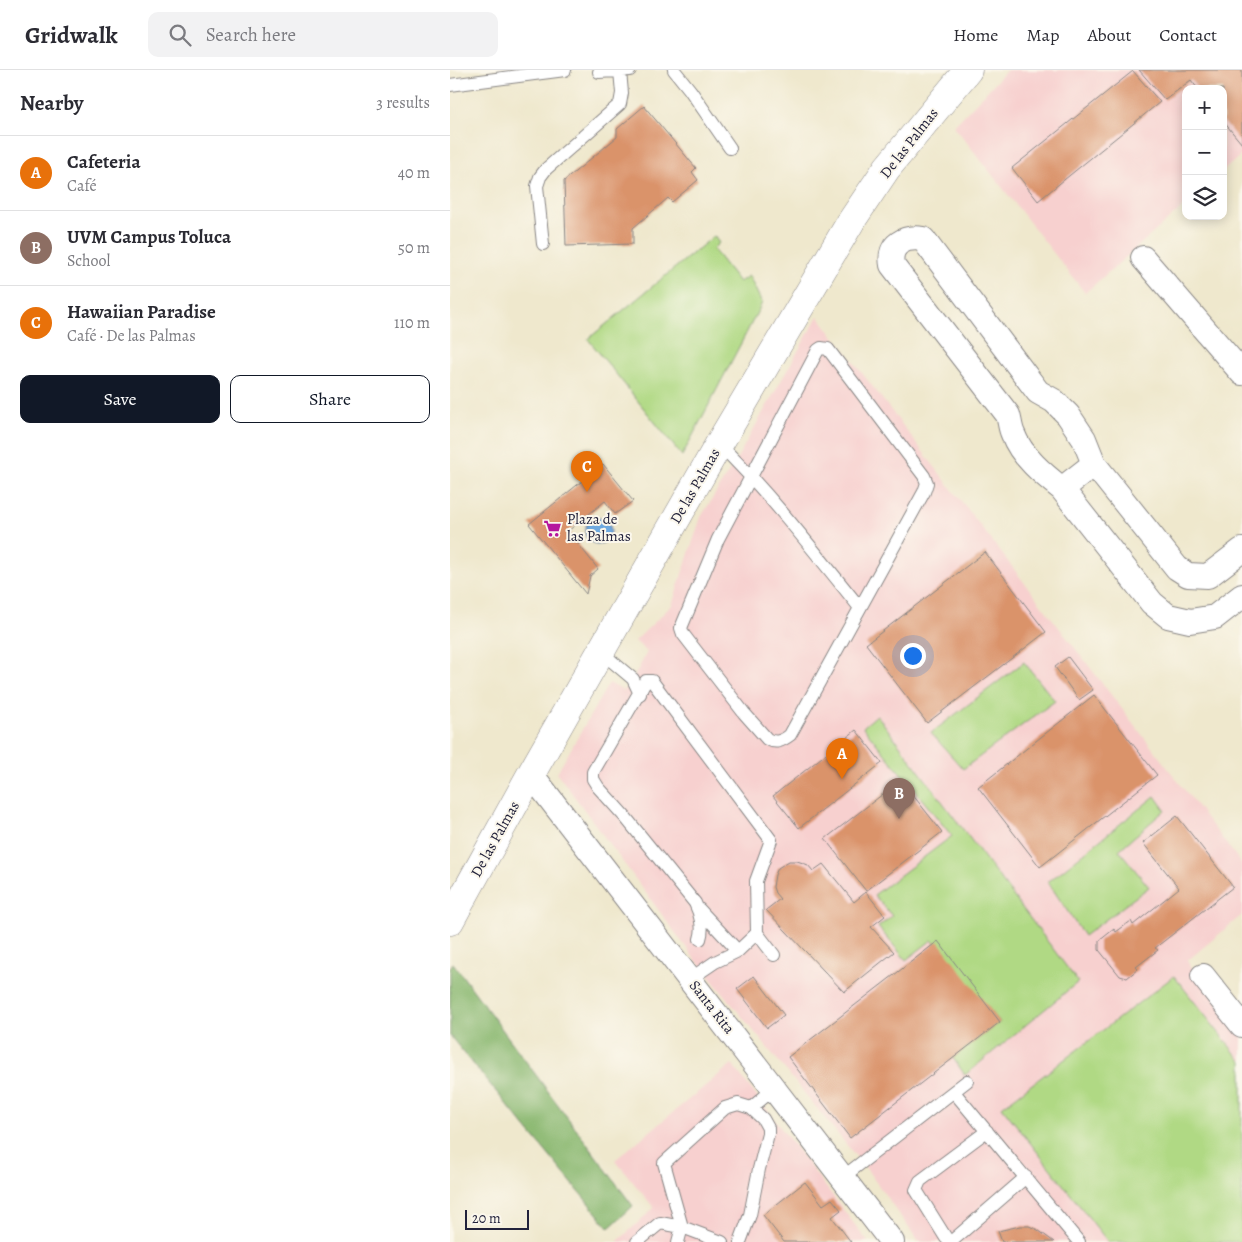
<!DOCTYPE html>
<html lang="en">
<head>
<meta charset="utf-8">
<style>
  :root { --surface:#fff; --page:#f2f2f3; --text:#2b2b33; --muted:#7c7c81; --line:#e1e1e2; --accent:#111827 }
  body { margin:0; font-family:Alegreya,serif; background:var(--page); color:var(--text) }
  .controls { position:absolute; right:15px; top:15px; display:grid; overflow:hidden; border-radius:10px; box-shadow:0 2px 12px #0003 }
  .controls button { width:45px; height:45px; display:grid; place-items:center; padding:0; border:0; border-bottom:1px solid var(--line); background:var(--surface); color:var(--text); font:25px sans-serif }
  .scale { position:absolute; left:15px; bottom:12px; width:64px; box-sizing:border-box; padding-left:5px; border:2px solid #22223b; border-top:0; font-size:14px; line-height:18px; white-space:nowrap; color:#22223b; -webkit-text-stroke:4px #fbf7ec; paint-order:stroke }
  .you { position:absolute; left:462px; top:585px; width:18px; height:18px; margin:-12px; border:4px solid #fff; border-radius:50%; background:#1a73e8; box-shadow:0 0 0 8px #1a73e833 }
  .badge { display:grid; place-items:center; width:32px; height:32px; border-radius:50%; background:var(--accent); color:#fff; font-size:16px; font-weight:700 }
  .pin { position:absolute; translate:-50% -41px; filter:drop-shadow(0 1px 2px #0008) }
  .pin::after { content:''; position:absolute; top:26px; width:18px; height:15px; background:inherit; clip-path:polygon(0 0,100% 0,50% 100%) }
  .list { margin:0; padding:0; list-style:none }
  h2 { display:flex; justify-content:space-between; align-items:center; height:65px; margin:0; padding:0 20px; font-size:21px }
  h2 small { font-size:16px; font-weight:400; color:var(--muted) }
  .list li { display:grid; grid-template-columns:32px 1fr auto; gap:15px; align-items:center; box-sizing:border-box; height:75px; padding:0 20px; border-top:1px solid var(--line) }
  .list b { display:block; font-size:19px; white-space:nowrap }
  .list p { margin:0; font-size:16px; white-space:nowrap; color:var(--muted) }
  .list em { font-size:16px; font-style:normal; color:var(--muted) }
  .actions { display:flex; gap:10px; padding:15px 20px }
  .actions a { flex:1; padding:11px 0; border:1px solid var(--accent); border-radius:10px; text-align:center; font-size:18px; color:var(--accent) }
  .actions .main { background:var(--accent); color:#fff }
  .icon { flex:none; width:28px; height:28px; fill:none; stroke:currentColor; stroke-width:2; stroke-linecap:round; stroke-linejoin:round }
  .map { position:relative; flex:none; width:792px; height:1172px; overflow:hidden }
  header { display:flex; align-items:center; gap:30px; box-sizing:border-box; height:70px; padding:0 25px; background:var(--surface); border-bottom:1px solid var(--line) }
  header strong { font-size:24px }
  nav { display:flex; gap:28px; margin-inline-start:auto; font-size:18px }
  .search { width:350px; height:45px; background:var(--page); display:flex; align-items:center; gap:12px; box-sizing:border-box; padding:0 18px; border-radius:10px; color:var(--muted); font-size:19px }
  main { display:flex }
  aside { flex:1; background:var(--surface) }
  .map>svg:first-child { display:block }
  .built { fill:#f7d0cf }
  .green { fill:#b0d984; stroke:#697e60 }
  .forest { fill:#8cb972; stroke:#576e56 }
  .water { fill:#6ea9df; stroke:#48668d }
  .building { fill:#da936b }
  .lines { fill:none; stroke-linecap:round; stroke-linejoin:round }
  .lane-casing { stroke:#888584; stroke-width:14 }
  .street-casing { stroke:#888584; stroke-width:26 }
  .secondary-casing { stroke:#888584; stroke-width:29 }
  .lane { stroke:#fff; stroke-width:12 }
  .street { stroke:#fff; stroke-width:24 }
  .secondary { stroke:#fff; stroke-width:28 }
  .labels { text-anchor:middle; dominant-baseline:central; stroke-width:4; stroke-linejoin:round; paint-order:stroke }
  .street-label { font-size:15px; fill:#22223b; stroke:#fbf7ec }
  .poi-label { font-size:15px; fill:#22223b; stroke:#fbf7ec; text-anchor:start }
</style>
</head>
<body>
<header>
<strong>Gridwalk</strong>
<div class="search"><svg class="icon" aria-label="search" viewBox="0 0 24 24"><circle cx="10" cy="10" r="6"/><path d="M15 15l6 6"/></svg>Search here</div>
<nav><a>Home</a><a>Map</a><a>About</a><a>Contact</a></nav>
</header>
<main>
<aside>
<h2>Nearby<small>3 results</small></h2>
<ul class="list">
<li><span class="badge" style="background:#e8710a">A</span><div><b>Cafeteria</b><p>Café</p></div><em>40 m</em></li>
<li><span class="badge" style="background:#8d6e63">B</span><div><b>UVM Campus Toluca</b><p>School</p></div><em>50 m</em></li>
<li><span class="badge" style="background:#e8710a">C</span><div><b>Hawaiian Paradise</b><p>Café · De las Palmas</p></div><em>110 m</em></li>
</ul>
<div class="actions"><a class="main">Save</a><a>Share</a></div>
</aside>
<div class="map">
<svg width="792" height="1172" viewBox="0 0 792 1172">
  <rect width="100%" height="100%" fill="#fbf7ec"/>
  <filter id="ink" filterUnits="userSpaceOnUse"><feTurbulence type="fractalNoise" baseFrequency=".02" numOctaves="2"/><feDisplacementMap in="SourceGraphic" scale="10" xChannelSelector="R" yChannelSelector="G"/><feConvolveMatrix kernelMatrix="1 2 1 2 8 2 1 2 1" color-interpolation-filters="sRGB"/></filter>
  <filter id="wash" filterUnits="userSpaceOnUse"><feTurbulence type="fractalNoise" baseFrequency=".0096" numOctaves="4" result="noise"/><feDisplacementMap in="SourceGraphic" scale="20" xChannelSelector="R" yChannelSelector="G"/><feGaussianBlur stdDeviation="1.12" result="paint"/><feColorMatrix in="noise" values="0 0 0 0 0 0 0 0 0 0 0 0 0 0 0 0 0 1.4 0 .05"/><feComposite in="paint" operator="in"/></filter>
  <g filter="url(#wash)">
    <rect width="100%" height="100%" fill="#efe8cd"/>
    <path class="built" d="M557,0H792V84L773,101V19H736V134L635,223L504,56Z
      M368,246L792,794V845L737,891L792,962V1172H469L418,1101L244,888L107,703L159,613L174,621L183,609L197,582L185,571L222,535L251,447L286,390Z
      M282,994L418,1172H167L204,1138L165,1090Z"/>
    <path class="green" d="M264,166L269,173L263,179L289,212L299,206L312,233L232,386L138,269Z
      M574,592L605,631L513,699L481,663Z
      M427,645L628,912L515,1005L503,988L550,952L482,870L456,890L428,857L442,846L424,825L502,766L413,657Z
      M705,726L715,740L669,780L699,817L634,866L598,812Z
      M724,906L792,992V1172H658L552,1037Z"/>
    <path class="forest" d="M3,893L183,1136L159,1158L0,966V898Z"/>
    <path class="water" d="M135 461a13 13 0 1 1 26 0a13 13 0 1 1-26 0Z"/>
    <g id="blocks">
      <path class="building" d="M689,0H792V74L773,51V19H748L741,10L715,30Z
        M683,1L710,32L588,131L562,98Z
        M194,36L246,98L242,102L248,110L222,132L218,128L183,158V174L116,176L114,111L167,67V59Z
        M153,394L183,431L165,444L155,431L118,461L148,499L140,506L136,524L79,454Z
        M535,482L596,562L477,653L416,574Z
        M618,587L643,620L629,630L605,597Z
        M644,625L707,705L590,797L528,717Z
        M406,660L432,693L349,758L323,726Z
        M451,710L492,762L416,821L375,769Z
        M727,746L783,817L705,878L708,880L686,897L688,899L677,908L670,906L649,880V871L664,859L666,862L681,851L683,855L729,818L693,773Z
        M339,791H347L353,793L358,795L363,801L373,794L404,832L416,822L435,846L421,857L444,882L394,922L316,840L330,829L325,823L323,817L325,805L328,798Z
        M488,871L550,952L400,1068L338,987Z
        M304,906L334,945L317,958L287,919Z
        M355,1112L373,1135L382,1129L391,1140L382,1147L401,1172H334L313,1145Z
        M570,1156H579L588,1160L604,1172H552L548,1161Z"/>
    </g>
  </g>
  <g filter="url(#ink)">
    <use href="#blocks" fill-opacity="0" stroke="#888584" stroke-width="1"/>
    <g class="lines">
      <defs>
        <path id="lane" d="M224,0L240,20L280,78
          M149,2L180,0
          M0,15L115,0
          M93,174L87,116L90,107L96,99L170,34L172,23L170,1
          M371,278L378,279L474,406L477,413L474,422L340,665C332,671 326,674 317,669L294,643L233,564L231,558L268,469L368,280Z
          M269,374C320,424 365,482 410,538
          M151,582L183,609L190,624
          M249,839L288,881
          M250,869C254,858 250,843 245,833L176,748L148,717L143,709V702L196,611H202L321,770L306,811L307,863L324,885
          M240,909L265,892L288,881L307,863
          M504,1022L629,1172
          M301,1038L325,1018
          M537,1061L470,1111L466,1120L496,1168L502,1171L576,1107
          M393,1107L517,1011
          M187,1172L210,1153L232,1157L272,1172
          M228,1172L232,1157L214,1093L275,1038L288,1034L301,1038L313,1049L318,1058V1064L309,1099L300,1145L290,1172"/>
        <path id="street" d="M693,188L792,303
          M612,419L644,394
          M792,480L758,506L738,505L727,498L644,394L634,369L618,345L604,331L588,322L473,169C455,166 438,174 442,195L558,345C560,351 560,358 563,364C571,386 594,405 612,419L702,533L718,546L740,551L765,547L792,526
          M81,704L442,1172
          M753,906L792,955"/>
        <path id="secondary" d="M0,851L81,704L269,374L400,153L437,98L518,0"/>
      </defs>
      <use href="#lane" class="lane-casing"/>
      <use href="#street" class="street-casing"/>
      <use href="#secondary" class="secondary-casing"/>
      <use href="#lane" class="lane"/>
      <use href="#street" class="street"/>
      <use href="#secondary" class="secondary"/>
    </g>
  </g>
  <defs>
    <symbol id="supermarket-bare" viewBox="-9 -9 18 18"><path d="M-6-5.5h2.5l.6 2H6L4.5 2H-2.5L-4.4-4H-6ZM-1.5 3.2a1.3 1.3 0 1 0 .1 0ZM3 3.2a1.3 1.3 0 1 0 .1 0Z" fill="#b5179e" stroke="#fbf7ec" stroke-width="2.5" paint-order="stroke"/></symbol>
  </defs>
  <g fill-rule="evenodd">
    <use href="#supermarket-bare" x="90" y="446" width="25" height="25"/>
  </g>
  <g class="labels">
    <g class="street-label">
      <text transform="translate(459 73) rotate(-52)">De las Palmas</text>
      <text transform="translate(245 416) rotate(-60)">De las Palmas</text>
      <text transform="translate(45 769) rotate(-61)">De las Palmas</text>
      <text transform="translate(262 937) rotate(52)">Santa Rita</text>
    </g>
    <g class="poi-label">
      <text x="117" y="449">Plaza de<tspan x="117" dy="17">las Palmas</tspan></text>
    </g>
  </g>
</svg>
<div class="controls">
<button>+</button>
<button>−</button>
<button><svg class="icon" aria-label="layers" viewBox="0 0 24 24"><path d="M12 4l9 5-9 5-9-5zM3 14l9 5 9-5"/></svg></button>
</div>
<div class="scale">20 m</div>
<div class="you"></div>
<div class="pin badge" style="left:392px;top:709px;background:#e8710a">A</div>
<div class="pin badge" style="left:449px;top:749px;background:#8d6e63">B</div>
<div class="pin badge" style="left:137px;top:422px;background:#e8710a">C</div>
</div>
</main>
</body>
</html>
